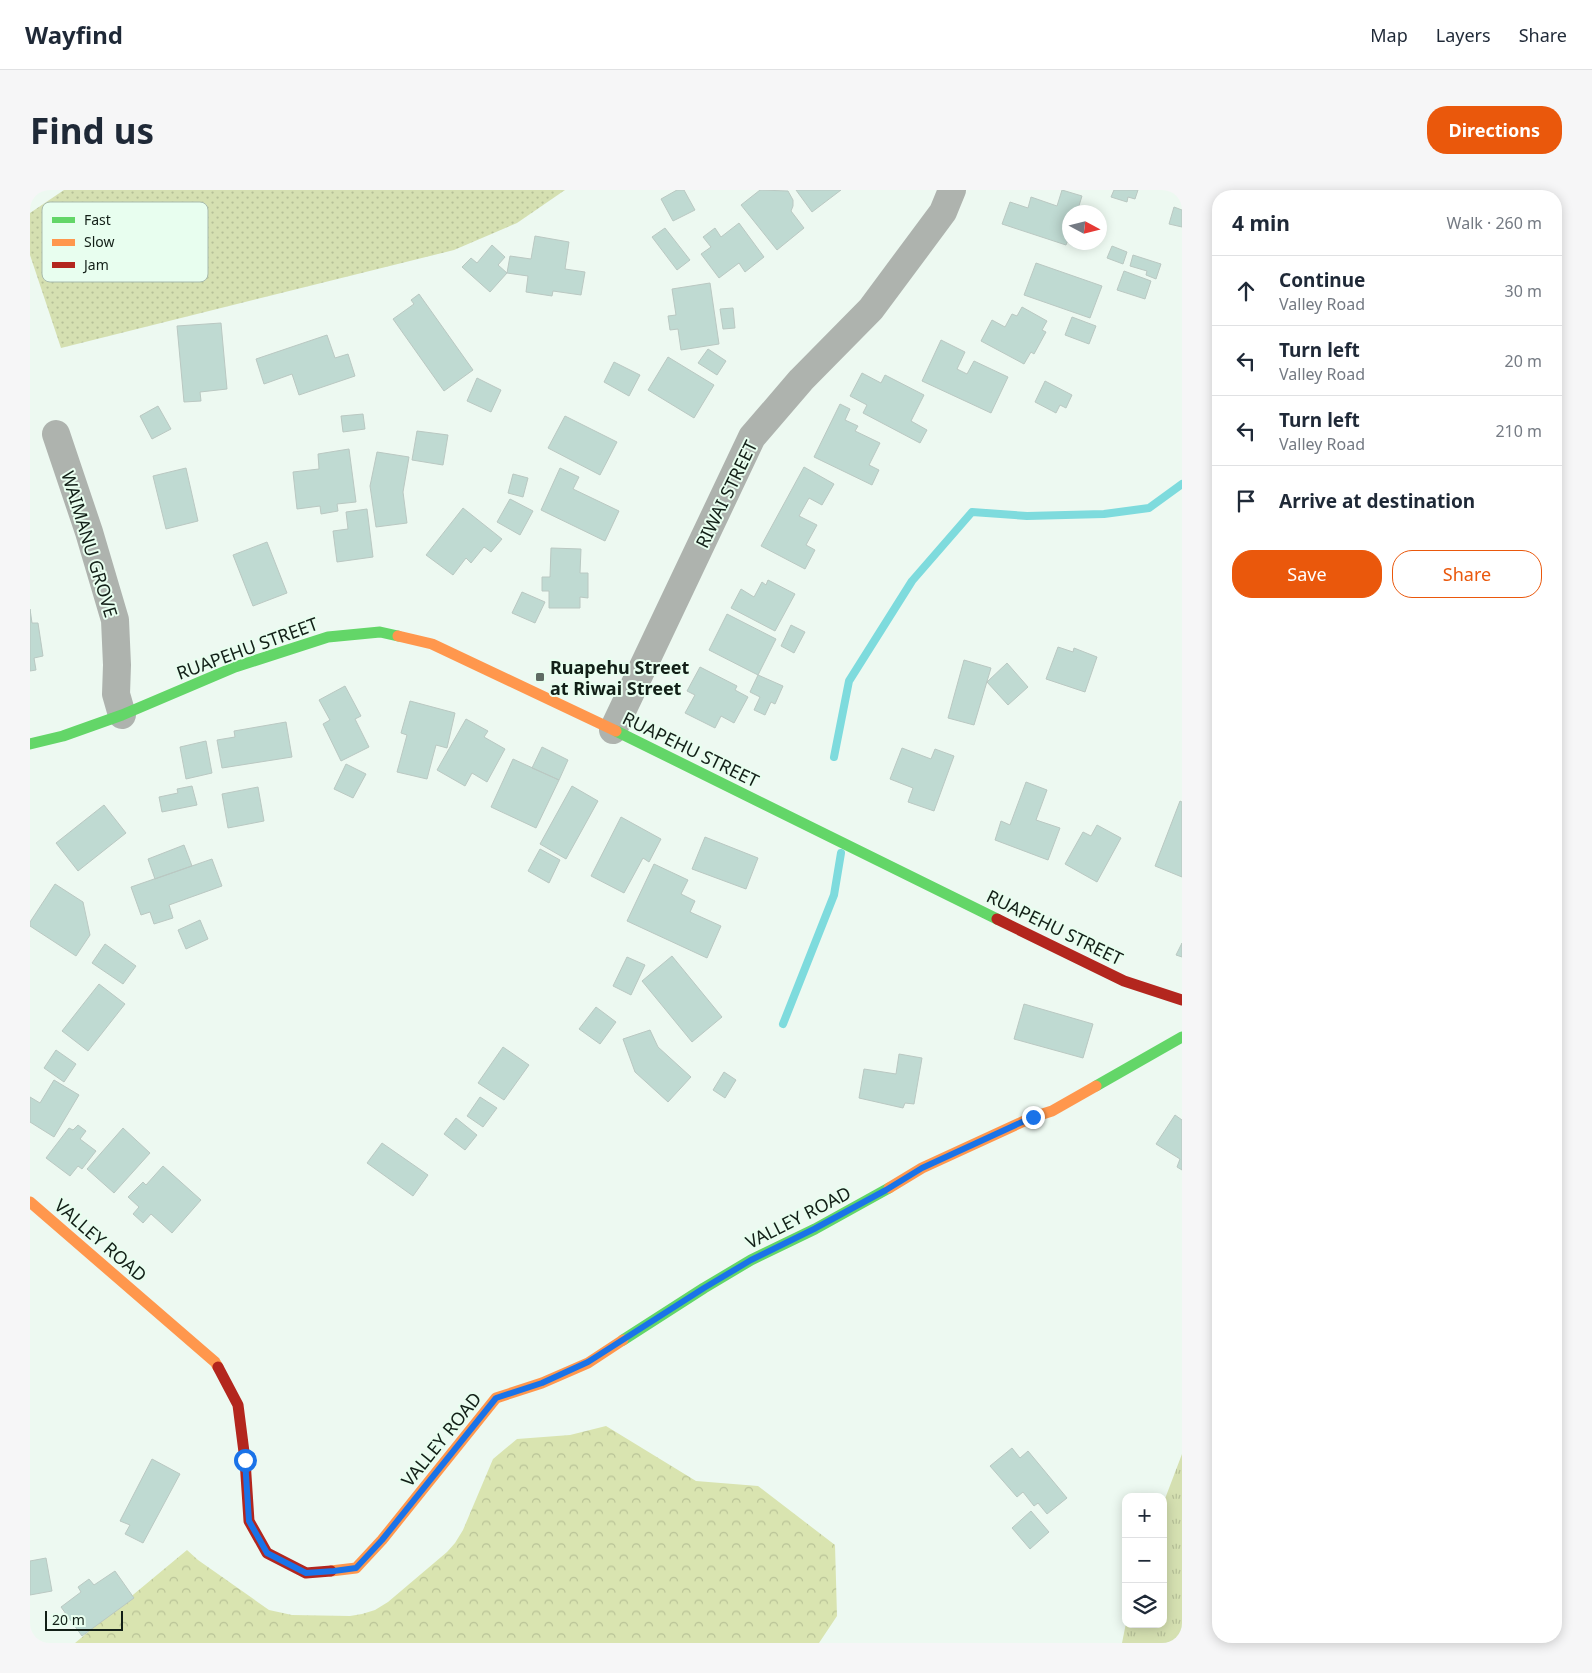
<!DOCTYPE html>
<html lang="en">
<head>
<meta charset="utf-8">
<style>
  :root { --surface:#fff; --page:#f6f6f7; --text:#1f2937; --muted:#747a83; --line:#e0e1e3; --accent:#ea580c }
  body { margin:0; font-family:"Noto Sans",sans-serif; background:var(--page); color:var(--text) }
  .controls { position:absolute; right:15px; bottom:15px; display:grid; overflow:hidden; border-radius:10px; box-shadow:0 2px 12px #0003 }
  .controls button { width:45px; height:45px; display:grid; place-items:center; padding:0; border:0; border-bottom:1px solid var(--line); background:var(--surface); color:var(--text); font:25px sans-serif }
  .compass { position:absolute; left:1032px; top:15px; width:45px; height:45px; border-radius:50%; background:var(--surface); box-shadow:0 2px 12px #0003; rotate:97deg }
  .scale { position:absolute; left:15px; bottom:12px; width:78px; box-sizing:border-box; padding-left:5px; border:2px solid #121f17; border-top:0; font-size:14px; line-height:18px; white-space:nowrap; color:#121f17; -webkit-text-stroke:4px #e8feef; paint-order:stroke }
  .stop { position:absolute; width:15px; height:15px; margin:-11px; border:4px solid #1a73e8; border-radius:50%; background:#fff }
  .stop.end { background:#1a73e8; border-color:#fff; box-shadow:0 1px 5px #0008 }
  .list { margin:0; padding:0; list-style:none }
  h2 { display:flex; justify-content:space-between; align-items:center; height:65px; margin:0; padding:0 20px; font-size:21px }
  h2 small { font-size:16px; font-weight:400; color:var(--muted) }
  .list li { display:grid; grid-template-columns:32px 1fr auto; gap:15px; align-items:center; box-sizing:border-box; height:70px; padding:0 20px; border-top:1px solid var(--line) }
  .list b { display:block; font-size:19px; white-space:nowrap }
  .list p { margin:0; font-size:16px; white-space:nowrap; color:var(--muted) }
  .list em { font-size:16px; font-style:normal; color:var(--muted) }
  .actions { display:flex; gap:10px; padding:15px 20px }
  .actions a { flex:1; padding:11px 0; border:1px solid var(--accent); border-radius:20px; text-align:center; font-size:18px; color:var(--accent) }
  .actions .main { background:var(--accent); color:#fff }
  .icon { flex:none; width:28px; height:28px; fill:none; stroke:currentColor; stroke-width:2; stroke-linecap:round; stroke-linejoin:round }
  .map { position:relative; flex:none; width:1152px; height:1453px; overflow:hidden; border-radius:20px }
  header { display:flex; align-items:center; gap:30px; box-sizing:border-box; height:70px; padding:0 25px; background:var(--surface); border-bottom:1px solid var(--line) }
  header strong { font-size:24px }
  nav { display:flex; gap:28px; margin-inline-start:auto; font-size:18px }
  .intro { display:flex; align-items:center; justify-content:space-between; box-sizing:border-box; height:120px; padding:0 30px }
  h1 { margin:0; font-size:35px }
  .button { padding:12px 22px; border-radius:20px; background:var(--accent); color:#fff; font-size:18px; font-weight:700 }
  main { display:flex; gap:30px; padding:0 30px }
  aside { flex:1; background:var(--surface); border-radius:20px; box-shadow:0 2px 12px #0003 }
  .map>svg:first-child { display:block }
  .grass { fill:url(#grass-tufts) }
  .forest { fill:url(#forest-crowns) }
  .park { fill:url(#park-dots) }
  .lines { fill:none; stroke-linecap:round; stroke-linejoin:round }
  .stream { stroke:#7edbdd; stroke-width:8 }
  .building { fill:#bfdad2; stroke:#bac8c2 }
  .street { stroke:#aeb3ae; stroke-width:28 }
  .fast { stroke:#63d668; stroke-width:11 }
  .slow { stroke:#ff974d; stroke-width:11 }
  .jam { stroke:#b3261e; stroke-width:11 }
  .route { stroke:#1a73e8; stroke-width:6 }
  .poi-dot { fill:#5f6b63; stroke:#e8feef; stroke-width:2 }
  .labels { text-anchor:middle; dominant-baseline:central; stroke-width:4; stroke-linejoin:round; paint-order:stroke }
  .street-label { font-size:18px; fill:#121f17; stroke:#e8feef }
  .poi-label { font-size:18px; font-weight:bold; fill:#121f17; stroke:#e8feef; text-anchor:start }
  .key { fill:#e8feef; stroke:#a8bbae; stroke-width:1 }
  .key-label { font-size:14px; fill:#121f17 }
</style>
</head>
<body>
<header>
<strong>Wayfind</strong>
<nav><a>Map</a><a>Layers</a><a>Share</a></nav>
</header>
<div class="intro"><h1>Find us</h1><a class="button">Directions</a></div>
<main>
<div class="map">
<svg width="1152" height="1453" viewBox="0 0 1152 1453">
  <defs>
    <pattern id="grass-tufts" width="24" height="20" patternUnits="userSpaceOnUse" patternTransform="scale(1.25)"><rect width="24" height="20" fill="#d5e0b1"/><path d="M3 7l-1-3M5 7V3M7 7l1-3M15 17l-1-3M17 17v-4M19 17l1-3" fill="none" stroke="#b6c098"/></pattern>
    <pattern id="forest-crowns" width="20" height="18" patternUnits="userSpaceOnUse" patternTransform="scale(1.25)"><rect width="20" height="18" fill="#d9e4b0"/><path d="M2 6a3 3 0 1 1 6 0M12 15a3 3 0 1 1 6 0" fill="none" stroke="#b9c397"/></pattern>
    <pattern id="park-dots" width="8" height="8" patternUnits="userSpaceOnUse" patternTransform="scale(1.25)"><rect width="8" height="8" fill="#d5e0b1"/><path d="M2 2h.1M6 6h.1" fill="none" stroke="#b6c098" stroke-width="1.8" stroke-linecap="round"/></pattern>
  </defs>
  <rect width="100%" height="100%" fill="#edf9f1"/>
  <path class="grass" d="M1152,1264V1453H1092L1096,1433L1133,1434V1314Z"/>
  <path class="forest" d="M576,1236L666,1291L728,1296L805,1355L807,1426L789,1453H45L157,1360L168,1370L239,1420L262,1425L320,1426L332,1424L345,1420L358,1412L417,1362L425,1353L433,1340L463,1269L487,1249L540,1245Z"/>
  <path class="park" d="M34,0H535L487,33L424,60L31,158L0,65V23Z"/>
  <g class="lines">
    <path class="stream" d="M804,567L819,491L882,391L942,322L997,326L1074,324L1119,318L1152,294
      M753,834L804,705L811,663"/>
  </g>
  <path class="building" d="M647,0H654L665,20L643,31L631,9Z
    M730,0L758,1L763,10V16L761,21L774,38L747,60L711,15Z
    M766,0H811L782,22Z
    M1032,0L1052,6L1047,22H1040V45L1036,55L972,34L980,12L998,18L1001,7L1027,16Z
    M1084,0H1108L1105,9L1098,7L1097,12L1081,7Z
    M1144,17L1152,20V37L1139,34Z
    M709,33L734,67L715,82L709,73L689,88L671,64L681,57L673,47L685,38L691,47Z
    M635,38L660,70L647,80L622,47Z
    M505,46L539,52L535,79L555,82L551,105L523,101L522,106L496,102L498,86L477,83L480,66L501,69Z
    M462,55L475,67L468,75L477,83L460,102L432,77L441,68L447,73Z
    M1082,56L1097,62L1093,74L1077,68Z
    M1103,65L1131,74L1126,89L1116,85L1117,81L1100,76Z
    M1006,73L1072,96L1060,128L994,105Z
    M1094,81L1121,91L1115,109L1087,100Z
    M680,93L689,154L651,160L648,139L640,140L638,126L646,125L642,99Z
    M389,104L443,180L414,201L363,129L384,114L381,110Z
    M992,117L1017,131L1012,140L1016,142L1004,164L1001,162L994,174L951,151L962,130L975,137L982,124L987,126Z
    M703,118L705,138L693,139L690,119Z
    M1042,127L1066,136L1059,154L1035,145Z
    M191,133L197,199L170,202L171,211L154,212L147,136Z
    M297,145L305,168L318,164L325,186L269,205L262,184L234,194L226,169Z
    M911,150L935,162L927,179L937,184L944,171L978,187L961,223L892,191Z
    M678,159L696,171L687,185L668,173Z
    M638,167L684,195L664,228L618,200Z
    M584,172L610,185L599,206L574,192Z
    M832,183L851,193L855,185L894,205L881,231L897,240L890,253L833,223L837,215L820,206Z
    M447,188L471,200L461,222L437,211Z
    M1015,191L1042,205L1036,218L1030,215L1026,223L1005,212Z
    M810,214L820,219L815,230L828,236L825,241L850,253L839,275L849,280L842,295L784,267Z
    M128,216L141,239L122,249L110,226Z
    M333,224L335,239L313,242L311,226Z
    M535,226L587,252L570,285L518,258Z
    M387,241L418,245L413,275L382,270Z
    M319,259L326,312L307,314L308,321L291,324L290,316L267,319L263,282L289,279L288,264Z
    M347,262L379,267L373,302L377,333L346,337L340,296Z
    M774,277L804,294L792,315L779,308L769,326L787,335L776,355L785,360L775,379L731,356Z
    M156,278L168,331L136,339L123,286Z
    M530,278L549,287L543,299L589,321L575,351L511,320Z
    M483,284L498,288L493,307L478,303Z
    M480,309L503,321L490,345L467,332Z
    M433,318L472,349L461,362L454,357L441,373L436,368L423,385L396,365Z
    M337,319L343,367L307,372L303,341L318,339L316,322Z
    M237,352L257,403L223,416L203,365Z
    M521,358L551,359L550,383H558V408L550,407V418H519V401H512V387H520Z
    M738,390L765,404L745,441L701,418L711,399L724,407L732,392L736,395Z
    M492,402L515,412L505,433L482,423Z
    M0,419L2,433H8L13,466L4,468L6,480L0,481Z
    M697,424L746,449L728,485L679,460Z
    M761,435L775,442L764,463L751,456Z
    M1028,457L1043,462L1044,458L1067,467L1055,502L1016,489Z
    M934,470L961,478L944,535L918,528Z
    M977,473L998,497L978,515L957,492Z
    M670,477L707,496L705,500L718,507L704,533L691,526L685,538L655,523L665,505L657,501Z
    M728,485L753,496L745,514L741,512L735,525L724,520L730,507L720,502Z
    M315,496L331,526L325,529L339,557L311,571L293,534L300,530L289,510Z
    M380,511L425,523L417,558L406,555L397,589L367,582L377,545L371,543Z
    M436,529L458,541L454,547L475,559L457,592L442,583L435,596L407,580Z
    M256,532L262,567L192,578L187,550L205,547L204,541Z
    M176,551L182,583L156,589L150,557Z
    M512,557L538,570L529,590L502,578Z
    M872,558L901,569L905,559L924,566L904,621L878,612L883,598L860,589Z
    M483,569L529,590L506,638L461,617Z
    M316,574L336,584L323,608L304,599Z
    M996,592L1017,600L1006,630L1030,638L1018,670L965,650L971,631L980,635Z
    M162,596L167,615L132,622L129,607L148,603L147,599Z
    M542,596L568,611L536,669L510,654Z
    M228,597L234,631L198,638L192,604Z
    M1150,611L1152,612V687L1125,676Z
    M74,615L96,643L48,681L26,653Z
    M591,627L631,649L619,672L613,668L594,703L561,686Z
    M1067,635L1091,648L1067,692L1035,674L1053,642L1061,646Z
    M675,647L728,668L716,699L662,679Z
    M154,655L162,676L125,689L118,669Z
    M510,659L530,670L519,693L498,681Z
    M182,669L192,696L139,715L143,728L124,734L120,722L111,725L101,697Z
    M624,674L658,690L651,704L665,711L660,722L691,736L677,768L597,731Z
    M25,694L53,712L60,745L46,766L0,736V732Z
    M170,730L178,749L156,759L148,740Z
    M1152,753V767L1146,765Z
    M75,754L106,776L93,794L62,773Z
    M642,766L692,827L662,852L612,791Z
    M597,767L615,775L601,805L583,796Z
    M69,794L95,814L58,861L32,841Z
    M994,814L1063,834L1053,868L984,849Z
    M566,817L586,832L570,854L549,839Z
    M620,840L628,857L661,887L638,912L605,882L593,849Z
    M473,857L499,875L474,910L448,893Z
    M26,860L46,874L34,892L14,878Z
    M869,864L892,868L884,914L875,913L873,918L829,908L834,879L866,884Z
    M694,882L706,890L695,908L683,900Z
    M24,890L49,905L24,947L0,932V907L10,913Z
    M450,907L467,918L453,937L437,926Z
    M1145,925L1152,930V980L1147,977L1150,969L1126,954Z
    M426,928L447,945L435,960L414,944Z
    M48,935L56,941L50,949L66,961L52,979L48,976L40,986L16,968L39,938L43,940Z
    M93,938L120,963L84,1003L57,979Z
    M352,953L398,985L383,1006L337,973Z
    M133,976L171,1010L142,1043L121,1024L113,1033L103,1024L109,1017L98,1007L113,992L116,995Z
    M982,1258L990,1268L998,1261L1037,1308L1017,1324L1008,1313L1004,1316L993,1302L987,1307L960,1276Z
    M122,1269L150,1284L113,1353L95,1344L100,1335L90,1331Z
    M1001,1321L1019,1342L1000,1359L982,1338Z
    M16,1368L22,1401L0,1405V1371Z
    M85,1381L104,1408L52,1446L31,1417L51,1402L48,1397L59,1389L64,1395Z"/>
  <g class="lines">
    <path class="street" d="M26,244L59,342L85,430L87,475L86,504L92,525
      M583,540L722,247L771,190L841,119L913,22L922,0"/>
    <path class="fast" d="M586,541L967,729
      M0,554L33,546L92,525L205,477L298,447L350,442L368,446
      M1066,896L1152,847
      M593,1150L674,1098L721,1070L785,1039L859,998"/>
    <path class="slow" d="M368,446L402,454L586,541
      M859,998L892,978L1003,927L1022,921L1066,896
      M0,1012L185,1172L188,1177
      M301,1381L326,1378L352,1350L466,1208L512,1193L558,1173L593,1150"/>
    <path class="jam" d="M967,729L1094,791L1152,810
      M188,1177L208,1215L215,1270L219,1331L237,1363L276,1383L301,1381"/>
  </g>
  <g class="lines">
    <path class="route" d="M215,1270L219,1331L237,1363L276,1383L304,1381L326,1378L352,1350L466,1208L512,1193L558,1172L674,1098L721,1070L784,1039L856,1000L892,978L1003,927"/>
  </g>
  <rect class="poi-dot" x="505" y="482" width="10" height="10" rx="2.5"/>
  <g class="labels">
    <g class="street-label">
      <text transform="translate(696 304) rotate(-64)">RIWAI STREET</text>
      <text transform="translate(60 354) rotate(73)">WAIMANU GROVE</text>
      <text transform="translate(217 458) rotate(-20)">RUAPEHU STREET</text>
      <text transform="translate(661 559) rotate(26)">RUAPEHU STREET</text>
      <text transform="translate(1025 737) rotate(26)">RUAPEHU STREET</text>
      <text transform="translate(768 1027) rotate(-27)">VALLEY ROAD</text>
      <text transform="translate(71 1050) rotate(41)">VALLEY ROAD</text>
      <text transform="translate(411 1249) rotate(-51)">VALLEY ROAD</text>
    </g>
    <g class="poi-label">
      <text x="520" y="477">Ruapehu Street<tspan x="520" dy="21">at Riwai Street</tspan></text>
    </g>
  </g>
  <rect x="12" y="12" width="166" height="80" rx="8" class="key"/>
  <rect x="22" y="27" width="23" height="6" fill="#63d668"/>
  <rect x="22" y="49" width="23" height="7" fill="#ff974d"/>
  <rect x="22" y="72" width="23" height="6" fill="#b3261e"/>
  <g class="key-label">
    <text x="54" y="35">Fast</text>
    <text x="54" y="57">Slow</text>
    <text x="54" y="80">Jam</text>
  </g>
</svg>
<div class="controls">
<button>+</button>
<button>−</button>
<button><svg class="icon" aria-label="layers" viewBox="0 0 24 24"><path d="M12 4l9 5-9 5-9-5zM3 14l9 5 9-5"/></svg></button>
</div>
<svg class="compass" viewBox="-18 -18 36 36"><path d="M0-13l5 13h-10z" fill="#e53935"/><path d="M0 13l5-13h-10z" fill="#747a83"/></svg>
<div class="scale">20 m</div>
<div class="stop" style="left:215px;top:1270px"></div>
<div class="stop end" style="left:1003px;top:927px"></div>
</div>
<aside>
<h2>4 min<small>Walk · 260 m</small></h2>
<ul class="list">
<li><svg class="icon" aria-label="ahead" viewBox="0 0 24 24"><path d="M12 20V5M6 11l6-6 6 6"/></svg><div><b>Continue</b><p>Valley Road</p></div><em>30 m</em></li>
<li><svg class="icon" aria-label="left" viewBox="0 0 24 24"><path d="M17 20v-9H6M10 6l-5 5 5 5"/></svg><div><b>Turn left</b><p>Valley Road</p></div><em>20 m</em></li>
<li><svg class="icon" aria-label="left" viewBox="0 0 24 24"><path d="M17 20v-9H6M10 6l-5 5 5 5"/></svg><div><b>Turn left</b><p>Valley Road</p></div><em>210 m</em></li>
<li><svg class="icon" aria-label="arrive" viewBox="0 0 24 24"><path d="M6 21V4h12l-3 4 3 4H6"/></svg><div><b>Arrive at destination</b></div></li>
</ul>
<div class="actions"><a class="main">Save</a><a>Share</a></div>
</aside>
</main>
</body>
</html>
